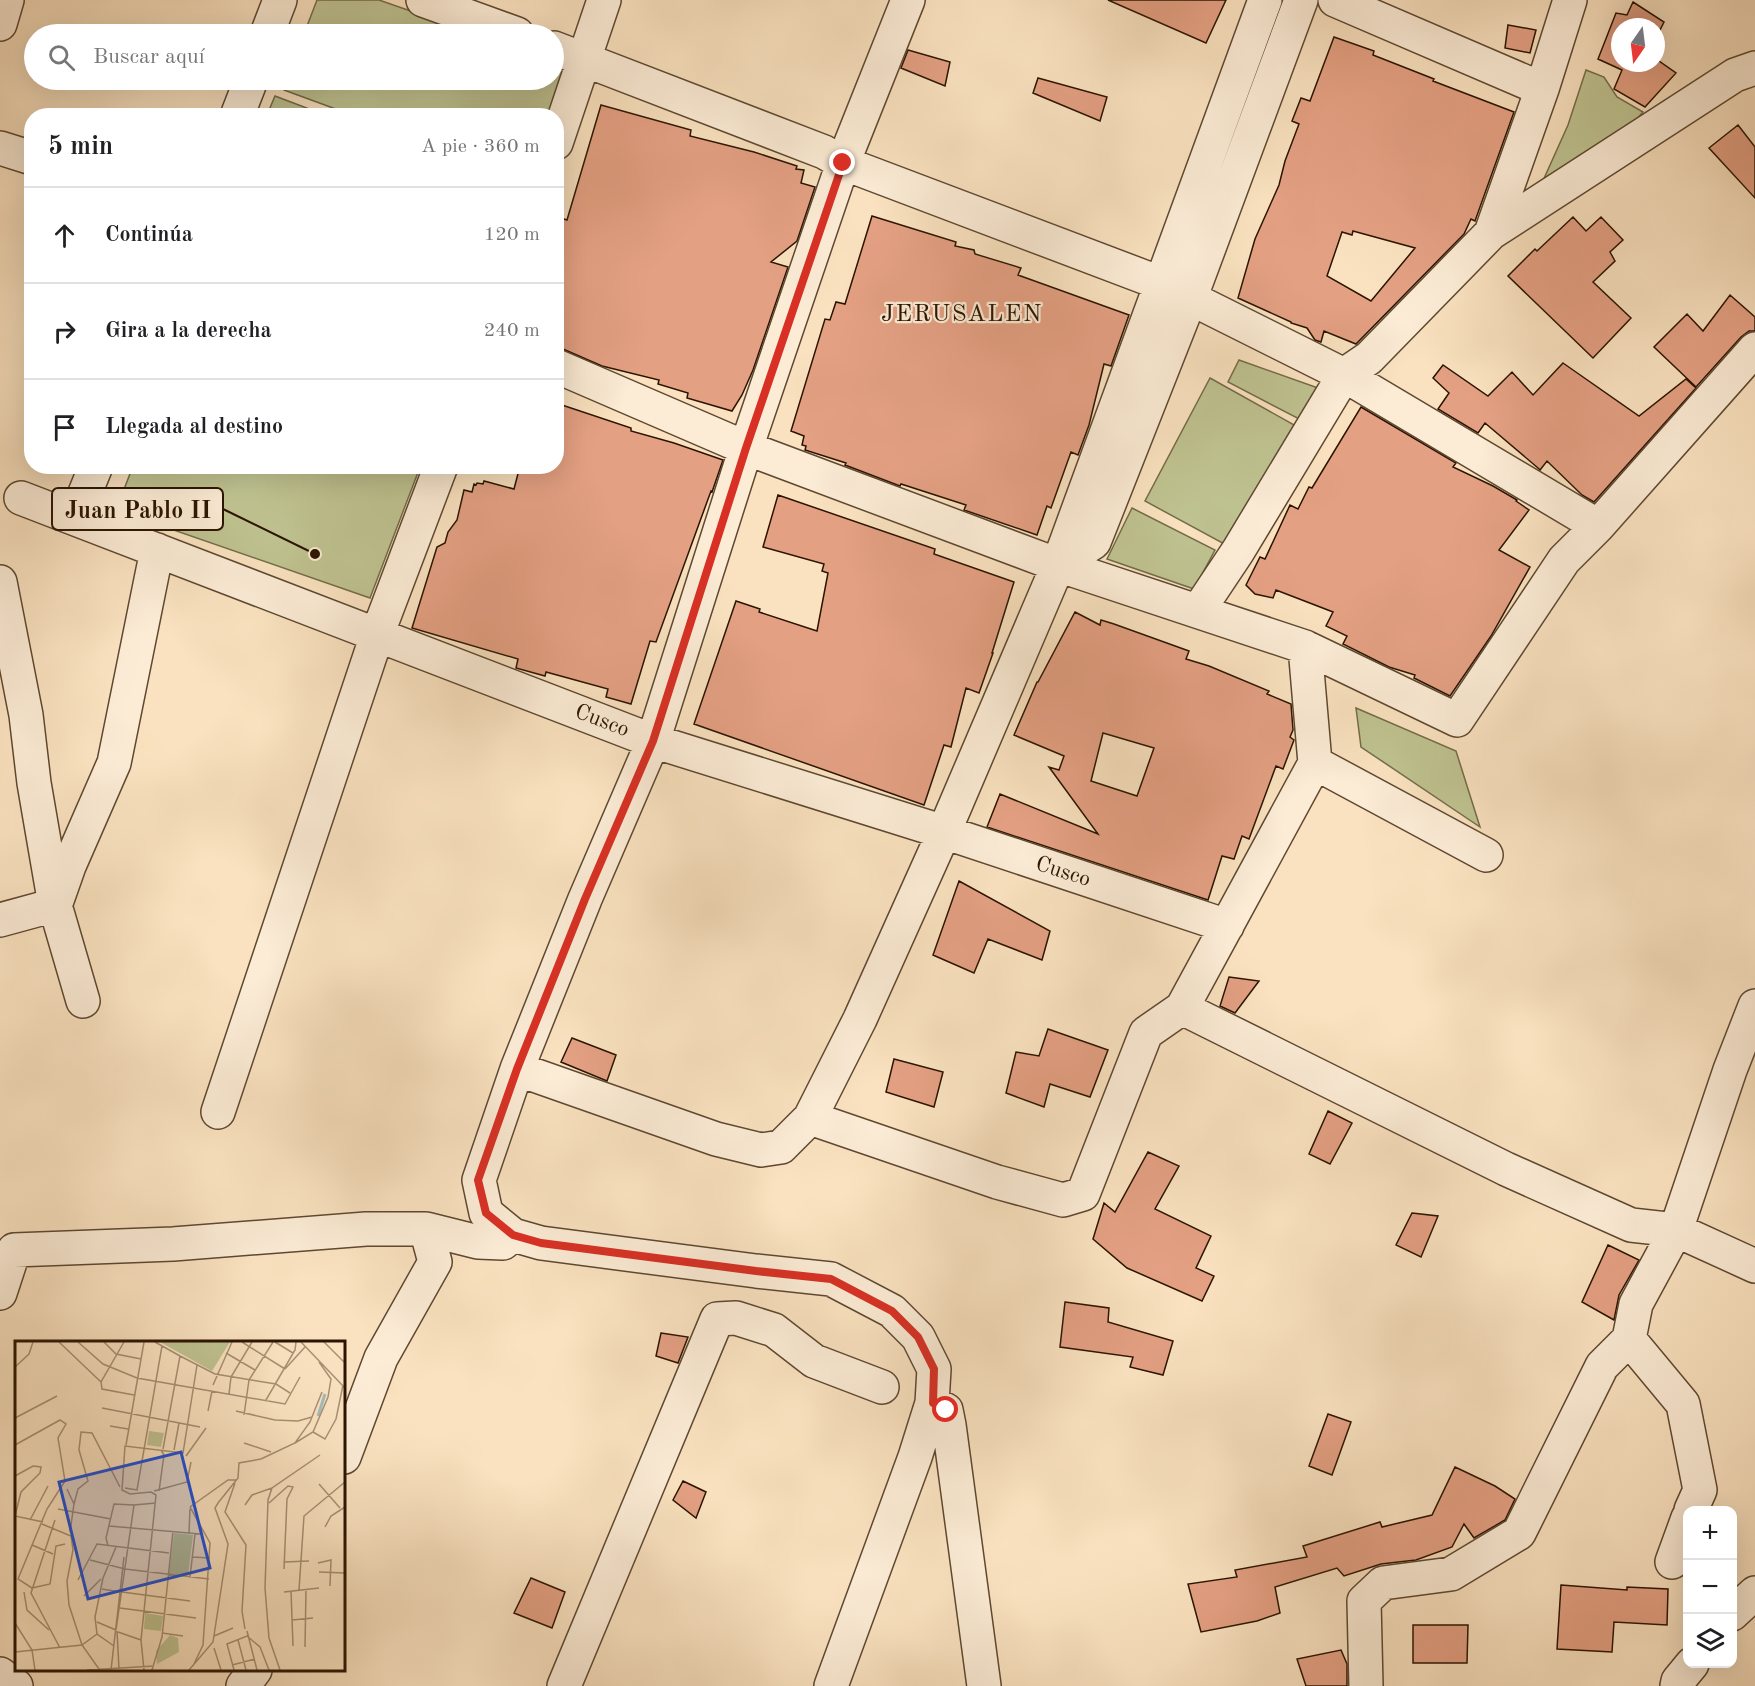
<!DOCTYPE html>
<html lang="es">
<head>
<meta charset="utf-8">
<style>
  :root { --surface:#fff; --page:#f6f6f6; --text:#202124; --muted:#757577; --line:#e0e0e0 }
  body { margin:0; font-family:"Old Standard TT",serif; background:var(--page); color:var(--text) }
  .controls { position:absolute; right:18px; bottom:18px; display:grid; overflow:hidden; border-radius:12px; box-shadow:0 6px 24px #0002 }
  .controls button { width:54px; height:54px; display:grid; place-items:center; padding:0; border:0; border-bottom:2px solid var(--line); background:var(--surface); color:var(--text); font:30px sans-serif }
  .compass { position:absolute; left:1611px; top:18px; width:54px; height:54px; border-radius:50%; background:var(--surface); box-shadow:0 6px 24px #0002; rotate:194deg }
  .stop { position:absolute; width:18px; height:18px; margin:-14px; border:4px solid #d93025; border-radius:50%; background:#fff }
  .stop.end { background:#d93025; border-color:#fff; box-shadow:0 2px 6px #0008 }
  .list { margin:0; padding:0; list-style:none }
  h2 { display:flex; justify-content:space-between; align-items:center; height:78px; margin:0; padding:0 24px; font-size:26px }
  h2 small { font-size:20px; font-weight:400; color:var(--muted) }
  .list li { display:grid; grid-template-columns:39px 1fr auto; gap:18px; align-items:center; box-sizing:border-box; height:96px; padding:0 24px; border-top:2px solid var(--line) }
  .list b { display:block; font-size:22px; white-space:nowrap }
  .list em { font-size:20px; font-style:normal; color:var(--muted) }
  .icon { flex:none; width:33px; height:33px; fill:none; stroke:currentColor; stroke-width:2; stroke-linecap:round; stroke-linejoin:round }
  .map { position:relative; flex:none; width:1755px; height:1686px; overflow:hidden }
  .search { position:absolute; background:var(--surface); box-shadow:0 6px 24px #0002; left:24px; top:24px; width:540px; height:66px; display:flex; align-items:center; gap:15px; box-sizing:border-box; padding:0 21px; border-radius:33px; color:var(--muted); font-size:22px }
  .panel { position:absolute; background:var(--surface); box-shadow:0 6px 24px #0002; left:24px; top:108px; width:540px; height:366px; border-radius:24px }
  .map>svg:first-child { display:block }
  .green { fill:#bfc391; stroke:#746c49; stroke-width:1.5 }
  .building { fill:#e4a083; stroke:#2a1401; stroke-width:1.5; fill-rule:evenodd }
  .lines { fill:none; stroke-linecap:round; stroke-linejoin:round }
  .minor-casing { stroke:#5e4831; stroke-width:36 }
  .minor { stroke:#fcecd6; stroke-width:33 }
  .route { stroke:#d93025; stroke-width:8 }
  .labels { text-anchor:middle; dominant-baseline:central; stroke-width:4.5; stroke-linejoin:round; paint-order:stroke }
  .street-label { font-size:22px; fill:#2a1401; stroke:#fcecd6 }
  .neighbourhood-label { font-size:24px; letter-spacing:1.5px; fill:#2a1401; stroke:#fcecd6 }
  .inset-river { fill:none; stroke:#a1bcbb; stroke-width:3 }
  .inset-road { fill:none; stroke:#a79074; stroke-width:1.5 }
  .view { fill:#1d4ed8; fill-opacity:0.15; stroke:#1d4ed8; stroke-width:3 }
  .inset-edge { fill:none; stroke:#2a1401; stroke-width:3 }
  .leader { fill:none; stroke:#2a1401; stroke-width:2 }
  .callout-dot { fill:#2a1401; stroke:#fcecd6; stroke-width:2 }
  .callout { fill:#fcecd6; stroke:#2a1401; stroke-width:2 }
  .callout-label { font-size:24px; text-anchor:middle; font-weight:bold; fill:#2a1401 }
</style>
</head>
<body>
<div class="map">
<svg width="1755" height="1686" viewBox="0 0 1755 1686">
  <rect width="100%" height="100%" fill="#fae2c0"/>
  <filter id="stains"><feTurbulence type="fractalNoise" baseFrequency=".00333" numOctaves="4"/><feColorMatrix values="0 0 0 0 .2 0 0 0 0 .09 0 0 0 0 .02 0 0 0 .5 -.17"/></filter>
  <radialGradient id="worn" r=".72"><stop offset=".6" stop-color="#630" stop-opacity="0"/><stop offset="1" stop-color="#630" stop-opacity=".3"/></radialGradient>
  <path class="green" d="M317,0H379L477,34H304Z
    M554,62L574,69L556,115H352L284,90L288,80H554Z
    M1586,70L1604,77L1617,97L1643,112L1627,131L1537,194L1568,125Z
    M275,96L325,115H267Z
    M1239,360L1318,388L1305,422L1228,382Z
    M1210,378L1296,426L1228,546L1145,501Z
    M133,466H420V467L370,598L116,510Z
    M1132,508L1215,550L1194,589L1107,559Z
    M1356,708L1456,751L1480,827L1361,747Z"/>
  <path class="building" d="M1108,0H1226L1206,43Z
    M1633,2L1664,22L1656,38V27H1620V63H1656V59L1676,73L1645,107L1614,89L1622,70L1598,59L1616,13L1627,15Z
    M1508,25L1536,30L1530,53L1505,48Z
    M1334,37L1374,51L1373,55L1434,79L1433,81L1514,112L1475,221L1471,219L1464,234L1356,344L1324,331L1321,342L1315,340L1307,328L1291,323V322L1238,298L1255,239L1279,185L1285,161L1299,124L1292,121L1301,98L1310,101ZM1353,231L1415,248L1371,301L1327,276L1342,232L1352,235Z
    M908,50L950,62L945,86L901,68Z
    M1038,78L1107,97L1100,121L1033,93Z
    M601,105L691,130L690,136L754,152L797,166L796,169L804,170L801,183L815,187L797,241L771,262L788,267L753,370L742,395L732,411L687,398L688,393L658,384L659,380L602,366L563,349L556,348V236L561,218L567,220Z
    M1738,125L1755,147V198L1709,148Z
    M872,216L956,242L955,246L974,250L975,254L1021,268L1018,275L1129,315L1111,366L1104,364L1089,425L1078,455L1071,452L1051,508L1047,506L1037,535L964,510L966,505L901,484L900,486L845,465L846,463L805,450L806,446L802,445L804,436L791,431L825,319L830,320L836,302L845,304Z
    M1573,217L1586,231L1601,217L1623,240L1610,252L1615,261L1593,282L1631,318L1593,358L1508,276L1535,249L1537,251Z
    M1730,295L1755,317V331H1749L1741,337L1696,387L1654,347L1687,314L1703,331Z
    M1563,363L1639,416L1686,379L1696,388L1594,502L1582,495L1547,461L1540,470L1538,468L1485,423L1478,433L1438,409L1449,393L1433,378L1443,365L1488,396L1512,372L1533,395Z
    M556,403L631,428V431L674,443L723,460L712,492L711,491L656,642L650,641L631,704L606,697L608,689L546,672L545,676L516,668L518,659L412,628L437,547L445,543L448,532L457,520L464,490L472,492L474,484L476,485L477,483L483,484L484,481L514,489L520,466H556Z
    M1361,407L1456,463L1453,467L1493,486L1517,500L1516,501L1529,510L1499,550L1530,567L1491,636L1450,696L1414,678L1415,675L1389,667L1343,644L1347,636L1326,626L1333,612L1276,590L1273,598L1255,594L1246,585L1260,557L1265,559L1290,505L1298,509L1309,487L1312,488Z
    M778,495L935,549L934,554L1014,582L992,653H993L979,693L966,688L951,747L944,745L924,805L694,724L736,601L760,609L759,612L817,631L828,573L822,571L824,564L763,547Z
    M1075,612L1100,625L1101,620L1114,624L1189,651L1186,659L1209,666L1269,691L1267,694L1291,704L1293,730L1290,737L1294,740L1283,769L1276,766L1249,839L1242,836L1234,859L1222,856L1208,900L987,827L1000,794L1098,834L1049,767L1059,770L1064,756L1014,735L1037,682H1038ZM1103,733L1154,748L1137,796L1091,781Z
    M959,881L1050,931L1042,960L988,939L974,973L933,955Z
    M1229,977L1259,981L1235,1013L1220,1006Z
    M1048,1029L1108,1050L1090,1097L1050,1084L1044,1107L1006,1093L1016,1052L1039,1056Z
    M572,1038L616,1055L607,1081L561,1062Z
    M894,1059L943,1072L934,1107L886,1092Z
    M1328,1111L1352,1123L1330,1164L1309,1154Z
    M1148,1152L1179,1166L1155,1209L1211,1236L1196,1268L1214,1276L1202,1301L1127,1268L1093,1239L1104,1203L1115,1212Z
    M1412,1213L1438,1216L1421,1257L1396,1245Z
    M1608,1245L1639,1260L1619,1295L1614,1320L1582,1302Z
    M1065,1302L1109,1308L1108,1322L1173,1341L1163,1375L1130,1367L1133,1357L1060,1347Z
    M661,1333L688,1337L678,1363L656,1356Z
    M1328,1414L1351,1422L1332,1475L1309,1466Z
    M1455,1467L1495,1486L1515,1499L1505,1520L1474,1538L1464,1524L1452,1547L1416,1560L1381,1564L1344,1576L1337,1568L1275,1587L1280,1613L1257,1621L1201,1632L1188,1584L1237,1577L1235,1570L1307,1557L1303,1546L1380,1522L1382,1527L1432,1515Z
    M683,1481L706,1492L696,1518L673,1500Z
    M531,1578L565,1592L552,1628L514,1613Z
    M1561,1585L1627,1590V1587L1668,1589L1667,1625L1614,1622L1612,1652L1557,1649Z
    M1413,1625H1468L1467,1663H1413Z
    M1341,1650L1347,1664V1686H1306L1297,1659Z"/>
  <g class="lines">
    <defs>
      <path id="minor" d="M423,0L517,34
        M1335,0L1542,89
        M0,24L7,0
        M267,34L280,0
        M554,48L824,152L843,163L1160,283L1344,375L1598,526
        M237,116L251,80
        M556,143L604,0
        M0,148L32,158
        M1491,233L1735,75L1755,68
        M556,366L746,448L1058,565L1305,647L1457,720L1564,560L1598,526L1755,349
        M21,498L653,741L944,832L1227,926
        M84,522L83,498L96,466
        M1058,565L1094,542L1190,299L1301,0
        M0,582L26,715L34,783L55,905L83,1001
        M1198,611L1238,551L1344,375L1369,358L1491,233L1542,89L1570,0
        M1315,763L1486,855
        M56,903L69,866L114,763L157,550
        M0,920L55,905
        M1182,1008L1506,1169L1631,1225L1676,1230L1755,1266
        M517,1069L716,1139L761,1150L781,1147L810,1118L860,1019L944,832L1058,565L1265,0
        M218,1112L377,635L441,466
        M810,1118L997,1182L1063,1200L1083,1194L1146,1033L1182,1008L1315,763L1305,647
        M0,1293L14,1250L173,1244L366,1229H426L478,1242L503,1243L513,1235
        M932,1403L946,1410L949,1425L984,1686
        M344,1457L381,1358L435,1262L426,1229
        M1691,1510L1700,1490L1683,1404L1629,1339L1636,1304L1676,1230L1730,1070L1755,1006
        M1672,1562L1688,1518
        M1732,1614L1755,1593
        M0,1674L16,1686
        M243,1686L255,1670
        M564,1686L717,1319L736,1318L774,1330L814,1361L882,1387
        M831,1686L915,1457L932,1403L934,1369L918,1337L892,1311L831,1279L756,1271L541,1243L513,1235L486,1213L479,1180L517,1069L585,899L653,741L746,448L843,163L908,0
        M1366,1686L1364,1601L1383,1583L1451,1574L1519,1533L1602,1366L1629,1339
        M1677,1686L1678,1681L1692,1664"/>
    </defs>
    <use href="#minor" class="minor-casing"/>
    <use href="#minor" class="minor"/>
  </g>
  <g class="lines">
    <path class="route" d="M843,163L746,448L653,741L585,899L517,1069L478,1180L486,1213L513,1235L541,1243L756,1271L831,1279L892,1311L918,1337L934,1369L933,1403L946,1410"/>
  </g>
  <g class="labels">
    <g class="street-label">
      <text transform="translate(602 721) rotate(21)">Cusco</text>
      <text transform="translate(1063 872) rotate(18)">Cusco</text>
    </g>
    <g class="neighbourhood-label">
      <text x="962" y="315">JERUSALEN</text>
    </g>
  </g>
  <g transform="translate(15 1341)">
    <rect width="330" height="330" fill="#fae2c0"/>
    <path d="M145,1H215L197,30ZM134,90L149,92L146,106L132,104ZM159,192L178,194L173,234L154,233ZM130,272L148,275L146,290L129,288ZM155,294L163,297L164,311L142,323L141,310Z" fill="#bfc391"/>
    <path class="inset-river" d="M303,75L310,53"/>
    <path class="inset-road" d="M44,1L86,41M63,1L88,23L122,37L270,63L285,36M89,1L101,13L126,18M109,1L86,41L87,48L119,54M140,1L165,15L148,108M227,1L270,28M260,1L278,12M286,1L330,47M309,1L329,21M211,12L240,29M165,15L200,33L261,43L275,52M0,26L14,13L18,1M270,28L290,6M198,44L217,1M214,53L216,36L237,1M251,59L280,9L281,1M87,67L185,86M193,70L197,50M221,70L260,79L283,80L297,76M229,74L234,39L258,1M0,77L42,55M95,85L113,88M298,91L310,98L321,78L328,44M229,102L256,111M280,102L298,91L313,56L316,38L304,21M0,104L45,79L51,83L43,97L50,140L32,168L3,238L17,247M111,104L129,1M159,109L164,82M171,115L191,87M0,135L18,125L26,126L25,132L6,151L0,175L28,181M220,142L210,171L231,204L227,270L230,288M304,143L325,167M110,147L122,149L147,5M52,148L59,163L55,191M139,150L172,141L176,121M144,150L149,114L146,109M254,162L273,145L278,146L272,158L269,228M59,163L63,148L73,140L64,109L66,91L77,92L105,146M230,164L237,154L257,147M175,166L195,202L188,304L178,325M175,166L213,139H221M43,168L96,178M15,179L33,145M40,179L16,252L45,307M27,183L56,195L58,209L52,240L54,264L67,304L84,328M94,185L185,193M310,186L316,175L330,166M174,192L175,168M17,204L38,213M93,205L91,197L99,163L119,164M177,216L195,217M75,219L110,228L194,238M269,221L294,220M303,222L316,219L315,245M304,231L330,232M175,236L180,193M63,239L82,203L154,212M17,247L35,243L41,205L50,203M87,248L105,251M284,249L289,175L330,141M276,250L278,305M9,251L12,269L34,289M107,251L175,260M269,251L304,247M69,255L86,238M105,267L181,277M277,279L298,277M82,281L101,289M0,282L17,309L20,329M101,289L119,164L141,162M102,290L104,328M232,290L242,329M103,291L126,299M147,292L168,295M199,295L218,287M223,299L231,329M99,305L82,293L80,276L88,237L101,206M290,306L291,248M199,307L206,329M0,311L67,304L82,293M217,324L240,318M72,329L139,325M96,329L109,216M129,329L126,299L141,154L136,151L115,153L107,149L110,105L168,112L182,24M137,329L147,296L158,190M174,329L198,301L213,203L200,167L203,162L223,137L224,122L246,118L280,102L295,81L307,51M219,329L212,303L232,295L245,306L254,329M265,329L254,297L250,247L253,159L257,147L305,114"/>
    <path class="view" d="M166,111L195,227L73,258L44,141Z"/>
    <rect width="330" height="330" class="inset-edge"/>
  </g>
  <path class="leader" d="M315 554L223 509"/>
  <circle class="callout-dot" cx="315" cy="554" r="6"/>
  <rect class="callout" x="52" y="488" width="171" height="42" rx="6"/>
  <g class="callout-label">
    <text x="138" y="518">Juan Pablo II</text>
  </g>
  <rect width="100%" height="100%" filter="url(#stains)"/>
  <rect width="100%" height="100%" fill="url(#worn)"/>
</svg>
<div class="controls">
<button>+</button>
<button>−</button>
<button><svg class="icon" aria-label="layers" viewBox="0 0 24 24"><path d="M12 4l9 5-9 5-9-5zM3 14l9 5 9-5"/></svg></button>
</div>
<svg class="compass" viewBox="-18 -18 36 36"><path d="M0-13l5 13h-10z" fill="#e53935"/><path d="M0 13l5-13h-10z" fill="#757577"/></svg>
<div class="stop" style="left:946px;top:1410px"></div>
<div class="stop end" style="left:843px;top:163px"></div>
<div class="search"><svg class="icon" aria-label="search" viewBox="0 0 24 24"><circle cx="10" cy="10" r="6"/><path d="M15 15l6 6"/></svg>Buscar aquí</div>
<section class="panel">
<h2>5 min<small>A pie · 360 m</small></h2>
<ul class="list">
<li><svg class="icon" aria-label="ahead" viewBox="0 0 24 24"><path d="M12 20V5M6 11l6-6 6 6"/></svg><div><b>Continúa</b></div><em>120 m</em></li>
<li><svg class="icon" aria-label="right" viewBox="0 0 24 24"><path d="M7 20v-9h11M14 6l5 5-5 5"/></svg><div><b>Gira a la derecha</b></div><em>240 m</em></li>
<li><svg class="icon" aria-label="arrive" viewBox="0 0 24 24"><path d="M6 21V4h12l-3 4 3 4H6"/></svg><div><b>Llegada al destino</b></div></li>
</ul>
</section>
</div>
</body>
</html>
